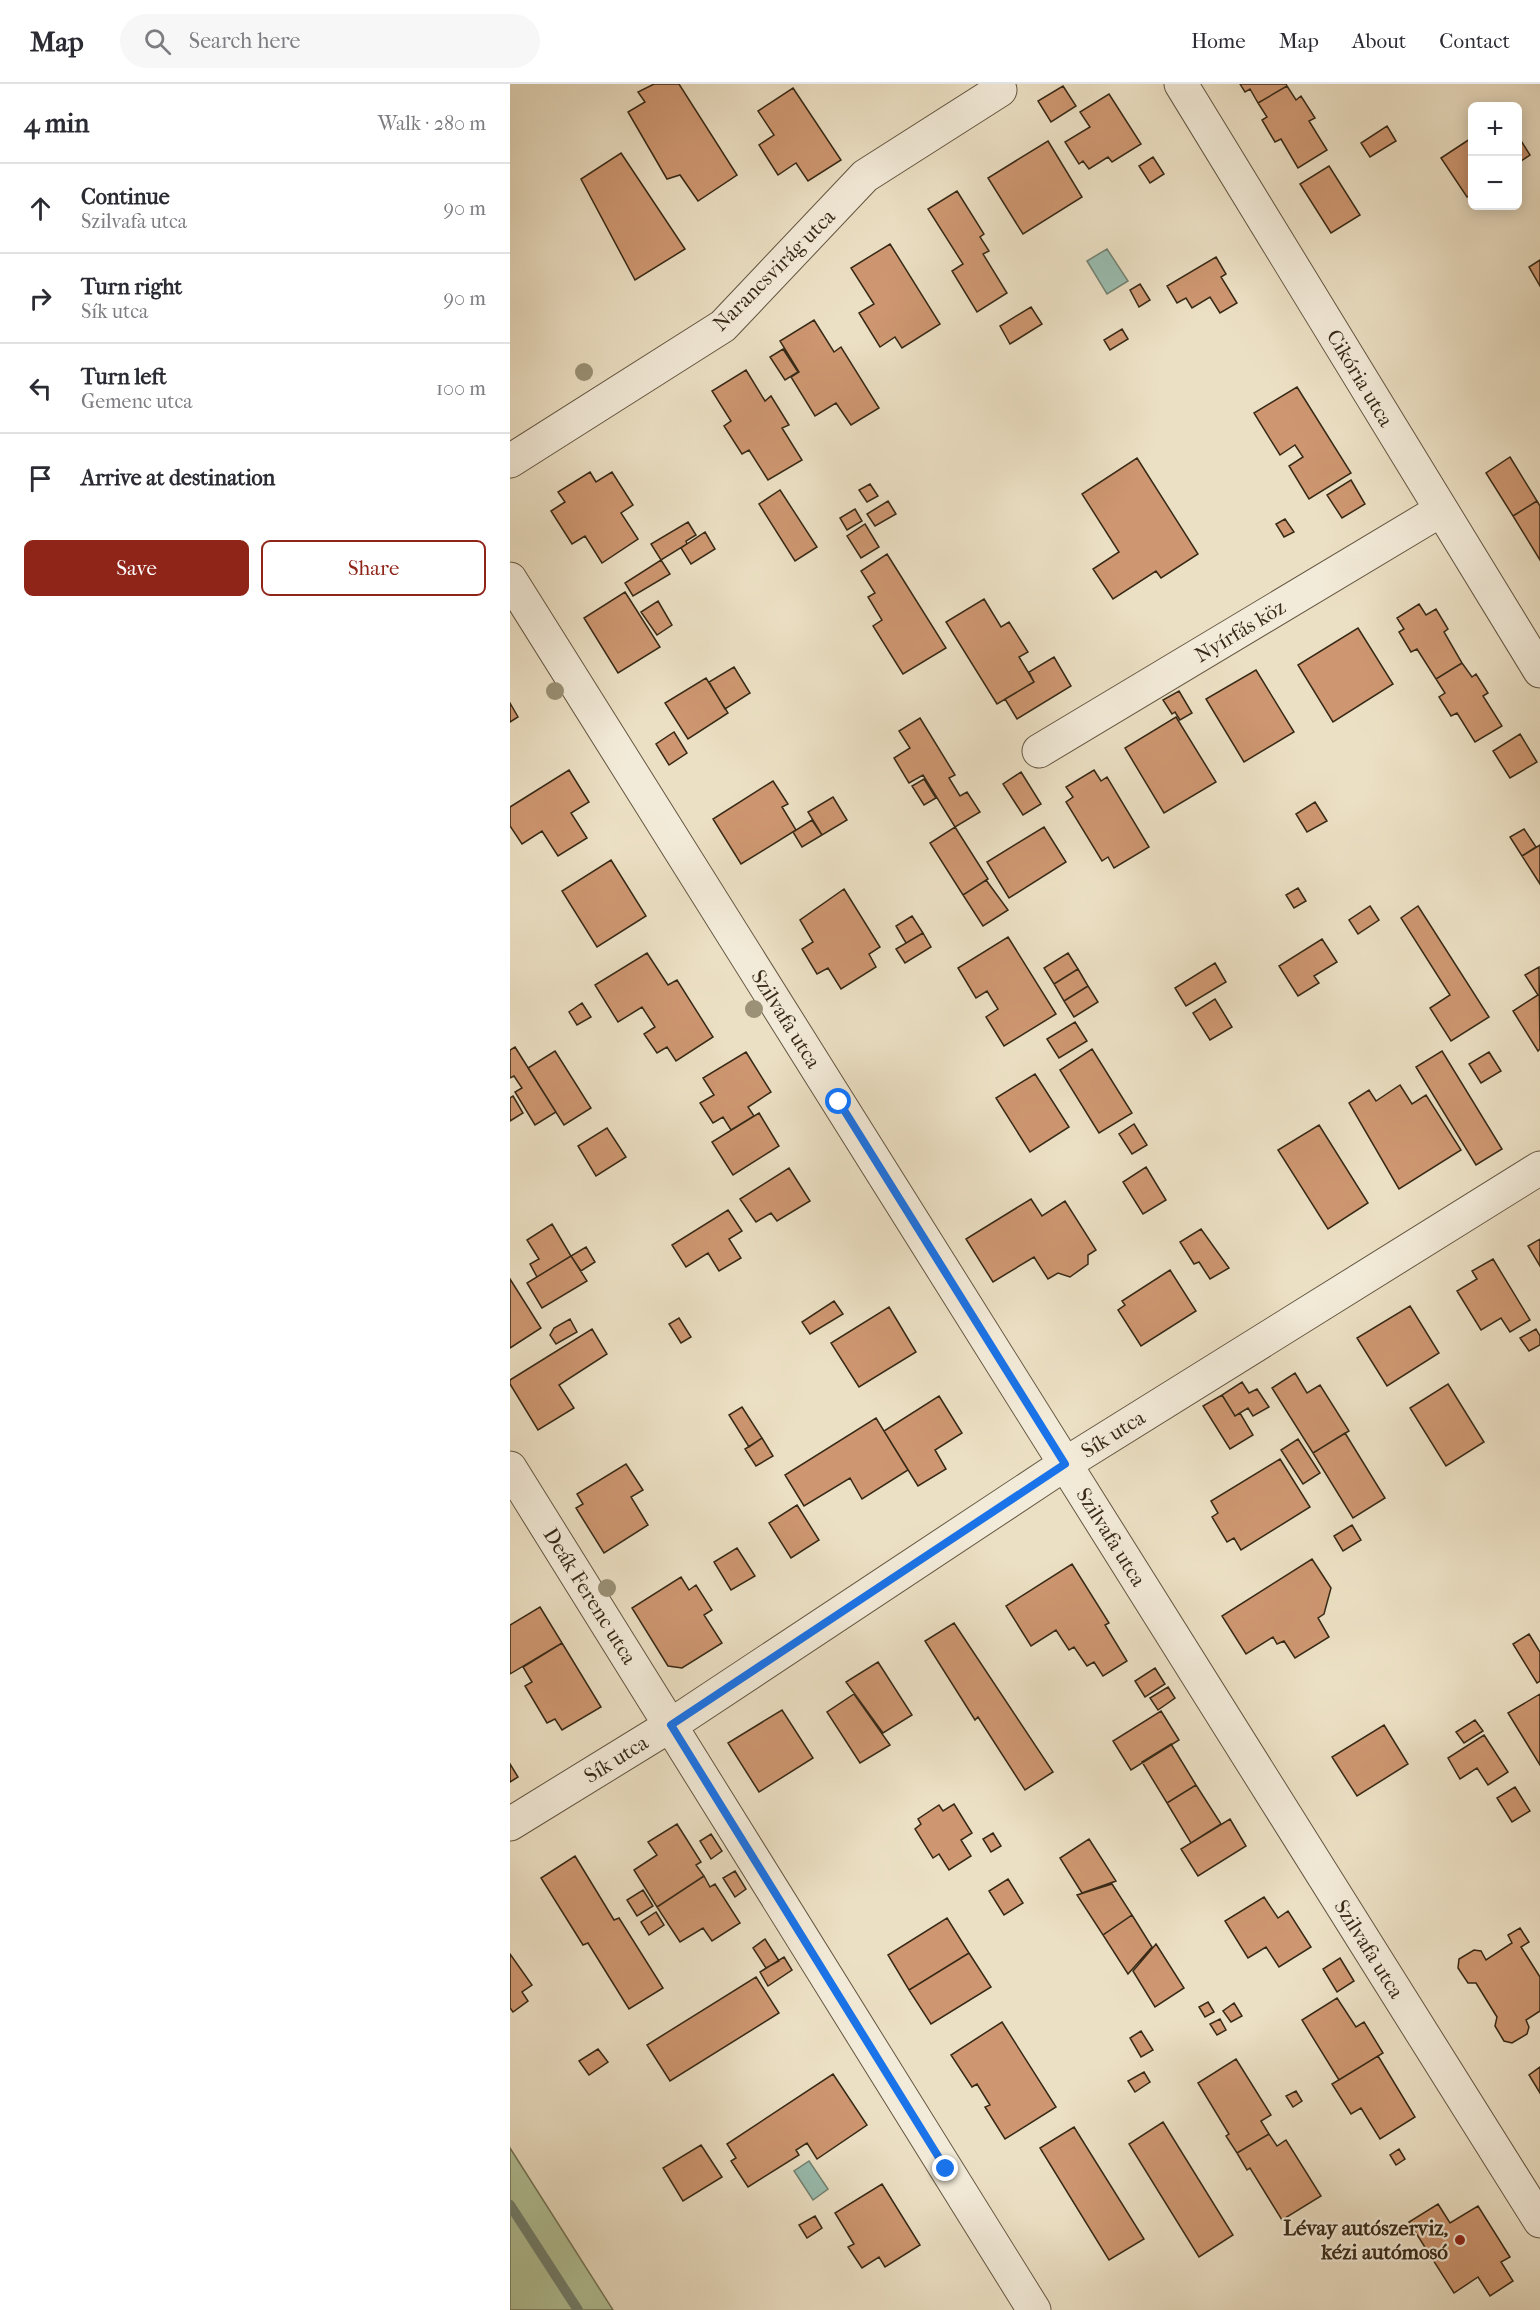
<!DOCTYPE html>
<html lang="en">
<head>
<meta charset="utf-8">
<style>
  :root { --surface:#fff; --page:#f7f7f7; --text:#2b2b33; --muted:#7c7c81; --line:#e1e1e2; --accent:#8f2418 }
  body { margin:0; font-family:"IM FELL French Canon",serif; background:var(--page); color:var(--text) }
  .controls { position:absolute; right:18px; top:18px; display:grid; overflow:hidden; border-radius:9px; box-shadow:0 3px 15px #0003 }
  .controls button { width:54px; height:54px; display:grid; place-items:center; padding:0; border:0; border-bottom:2px solid var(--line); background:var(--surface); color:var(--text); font:30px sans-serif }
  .stop { position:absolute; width:18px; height:18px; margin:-14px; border:4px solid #1a73e8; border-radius:50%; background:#fff }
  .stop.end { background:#1a73e8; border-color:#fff; box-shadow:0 2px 6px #0008 }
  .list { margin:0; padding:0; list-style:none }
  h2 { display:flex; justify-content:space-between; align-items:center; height:78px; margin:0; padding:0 24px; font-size:26px }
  h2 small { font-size:20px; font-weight:400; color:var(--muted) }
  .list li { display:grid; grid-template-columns:39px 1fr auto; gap:18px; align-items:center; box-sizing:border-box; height:90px; padding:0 24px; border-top:2px solid var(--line) }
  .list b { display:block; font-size:22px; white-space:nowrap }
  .list p { margin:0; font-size:20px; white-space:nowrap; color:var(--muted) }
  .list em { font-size:20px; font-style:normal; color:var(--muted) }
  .actions { display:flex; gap:12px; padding:18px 24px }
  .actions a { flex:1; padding:14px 0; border:2px solid var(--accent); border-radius:9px; text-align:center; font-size:21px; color:var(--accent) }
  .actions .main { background:var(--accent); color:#fff }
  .icon { flex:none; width:33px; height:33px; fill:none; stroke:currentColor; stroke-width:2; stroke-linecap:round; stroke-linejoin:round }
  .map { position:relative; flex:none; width:1030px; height:2226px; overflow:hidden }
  header { display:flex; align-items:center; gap:36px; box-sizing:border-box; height:84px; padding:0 30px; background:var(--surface); border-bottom:2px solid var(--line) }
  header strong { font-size:28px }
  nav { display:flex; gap:33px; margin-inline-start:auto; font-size:21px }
  .search { width:420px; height:54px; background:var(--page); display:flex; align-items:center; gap:15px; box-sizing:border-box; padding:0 21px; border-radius:33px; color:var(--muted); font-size:22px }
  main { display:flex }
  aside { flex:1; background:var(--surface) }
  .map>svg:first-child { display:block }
  .green { fill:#b2c399; stroke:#747658; stroke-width:1.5 }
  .water { fill:#99bdb0; stroke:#728272; stroke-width:1.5 }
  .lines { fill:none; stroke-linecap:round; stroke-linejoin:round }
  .stream { stroke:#728272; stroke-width:10 }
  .building { fill:#ce9771; stroke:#372916; stroke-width:1.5 }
  .minor-casing { stroke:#645742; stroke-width:35 }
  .minor { stroke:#f3ebd9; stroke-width:33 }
  .tree { fill:#9a9176 }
  .route { stroke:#1a73e8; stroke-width:8 }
  .poi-dot { fill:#8f2418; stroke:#f3ebd9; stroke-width:2 }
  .labels { text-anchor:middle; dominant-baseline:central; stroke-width:4.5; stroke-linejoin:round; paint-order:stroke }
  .street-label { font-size:21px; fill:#372916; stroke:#f3ebd9 }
  .poi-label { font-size:21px; font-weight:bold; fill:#372916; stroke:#f3ebd9; text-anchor:end }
</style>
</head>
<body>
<header>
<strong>Map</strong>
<div class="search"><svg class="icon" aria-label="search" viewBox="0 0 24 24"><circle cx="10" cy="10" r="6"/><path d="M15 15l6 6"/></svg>Search here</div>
<nav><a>Home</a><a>Map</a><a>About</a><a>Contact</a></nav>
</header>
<main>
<aside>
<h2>4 min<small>Walk · 280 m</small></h2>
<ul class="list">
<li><svg class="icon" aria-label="ahead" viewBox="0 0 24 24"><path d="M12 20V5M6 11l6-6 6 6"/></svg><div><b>Continue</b><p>Szilvafa utca</p></div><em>90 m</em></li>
<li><svg class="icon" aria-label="right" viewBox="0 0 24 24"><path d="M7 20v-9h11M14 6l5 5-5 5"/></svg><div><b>Turn right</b><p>Sík utca</p></div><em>90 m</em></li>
<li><svg class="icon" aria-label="left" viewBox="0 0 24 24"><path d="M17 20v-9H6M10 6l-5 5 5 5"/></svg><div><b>Turn left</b><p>Gemenc utca</p></div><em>100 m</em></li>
<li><svg class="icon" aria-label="arrive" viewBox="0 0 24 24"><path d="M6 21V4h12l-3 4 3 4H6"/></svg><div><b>Arrive at destination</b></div></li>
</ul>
<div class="actions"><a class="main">Save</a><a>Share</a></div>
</aside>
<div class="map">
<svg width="1030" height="2226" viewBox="0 0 1030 2226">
  <rect width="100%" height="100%" fill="#ece0c4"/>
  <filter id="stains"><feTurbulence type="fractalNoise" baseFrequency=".00333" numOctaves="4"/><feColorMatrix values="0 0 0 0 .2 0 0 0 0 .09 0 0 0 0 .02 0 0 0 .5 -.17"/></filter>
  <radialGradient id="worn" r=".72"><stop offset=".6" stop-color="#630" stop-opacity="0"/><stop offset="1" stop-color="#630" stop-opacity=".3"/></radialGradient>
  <path class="green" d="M0,2064L103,2226H0Z"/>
  <path class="water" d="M597,165L618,197L597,210L577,177Z
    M299,2077L318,2105L303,2116L284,2087Z"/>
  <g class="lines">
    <path class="stream" d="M0,2121L68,2226"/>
  </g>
  <path class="building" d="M144,0H169L227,91L188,117L170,91L157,95L118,28L135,18L128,8Z
    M730,0H776L777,2L748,19L740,5L735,8Z
    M553,2L566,22L541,38L528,17Z
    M777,2L786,16L791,12L805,34L799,37L817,66L788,84L771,55L765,58L752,36L757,33L748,19Z
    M283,4L331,76L298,97L286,79L268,91L249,61L264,51L248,27Z
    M599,10L631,60L602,78L598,73L579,85L573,77L569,80L555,58L580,43L570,28Z
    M877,42L886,57L860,73L851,59Z
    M1008,52L1020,71L1008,79Z
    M963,53V109L957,113L931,74Z
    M538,57L572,113L513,150L478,94Z
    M111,69L175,165L125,196L71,95Z
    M643,73L654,90L640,99L629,82Z
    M819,82L850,131L821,149L790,100Z
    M447,107L474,150L470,153L479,167L473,170L497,209L467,228L442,187L453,180L418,125Z
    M380,160L430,240L392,264L385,253L370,263L349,229L364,220L341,184Z
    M706,173L716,190L711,193L727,219L710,229L700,213L682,224L676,214L667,219L657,202Z
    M1030,176V202L1019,183Z
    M630,200L640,216L629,223L620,206Z
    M521,223L532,240L500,260L490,242Z
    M304,236L324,268L331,263L369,324L341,341L326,319L305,332L281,293L289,288L270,257Z
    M612,245L618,255L600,266L594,256Z
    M273,265L288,288L275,296L260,273Z
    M236,286L255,317L261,312L279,341L272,344L292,376L258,396L239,366L232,370L214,342L221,337L202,307Z
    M787,303L841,389L799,415L779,382L793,373L785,361L770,371L744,329Z
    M1000,373L1027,417L1003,432L976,389Z
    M627,374L688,470L651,494L646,487L603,515L583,485L609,468L572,410Z
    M80,388L86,398L102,388L123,421L111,429L128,455L92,479L75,452L62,460L41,427L55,418L48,408Z
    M841,396L855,420L832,434L817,411Z
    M360,400L368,412L357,418L349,406Z
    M270,406L307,463L285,477L249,420Z
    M378,417L386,430L365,442L357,430Z
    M1027,417L1030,422V476L1003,432Z
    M345,425L352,437L337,446L330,434Z
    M775,435L784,448L774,453L766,440Z
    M178,438L186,451L176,457L177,460L151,476L141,460Z
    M355,440L369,463L351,474L337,452Z
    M195,448L205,465L181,480L171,464Z
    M377,470L436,564L393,590L363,542L372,536L358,513L365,509L351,487Z
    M151,476L160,490L123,512L115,499Z
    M115,508L150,563L108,589L74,534Z
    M474,515L491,543L499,538L518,568L509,573L524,598L487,620L436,538Z
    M148,517L162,541L147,551L131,528Z
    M909,520L916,531L926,525L938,545L934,548L952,579L926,595L907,565L901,568L889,548L894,545L887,534Z
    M848,544L883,600L823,638L788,581Z
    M544,573L561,602L507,635L495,615L524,598L519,588Z
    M952,579L962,593L966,590L978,609L973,612L992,642L965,658L947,629L941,632L929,613L935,609L926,595Z
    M224,583L240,609L215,625L199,598Z
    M746,586L784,648L734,678L696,615Z
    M196,594L218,629L178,655L155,619Z
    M669,607L682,629L670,636L665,628L662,630L653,616Z
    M0,619L8,633L0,638Z
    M666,633L706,698L654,729L615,664Z
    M410,634L445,691L439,694L450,712L457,708L470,728L445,743L413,691L399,699L384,674L400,664L389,647Z
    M164,648L177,669L159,681L146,660Z
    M1010,650L1027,678L1000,694L983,667Z
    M59,686L79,718L61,729L77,754L48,772L32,747L12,760L0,742V723Z
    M584,686L591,697L597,693L639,763L604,784L598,773L592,777L556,718L563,713L556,703Z
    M511,688L531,720L513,731L493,700Z
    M414,695L426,714L414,721L402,702Z
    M263,697L278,720L272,723L286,746L231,780L203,735Z
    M323,713L337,736L312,751L298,728Z
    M805,718L817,737L797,748L786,730Z
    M302,736L312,751L292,763L283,748Z
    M445,743L478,795L453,811L420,759Z
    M534,743L556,778L499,814L477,778Z
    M1014,745L1026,763L1012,772L1000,753Z
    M1030,761V800L1012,772Z
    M101,776L136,832L87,863L52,807Z
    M476,796L498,826L473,842L453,811Z
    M788,804L796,817L784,824L776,811Z
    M334,805L370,863L359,870L366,883L331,905L318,884L307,890L292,865L303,858L290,836Z
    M860,822L869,836L848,850L839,836Z
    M908,822L979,933L941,957L920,924L940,911L891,834Z
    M402,832L413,849L396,859L386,842Z
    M413,849L421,863L395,879L386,865Z
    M498,853L546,930L494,962L476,933L488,925L477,907L466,914L448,884Z
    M812,855L827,878L804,892L809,899L788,912L769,882Z
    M137,869L158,901L167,896L203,953L166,977L157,963L147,969L134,950L145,943L132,923L108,938L85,901Z
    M558,869L568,885L544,900L534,884Z
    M705,879L716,898L676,922L665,904Z
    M1029,883L1030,965L1028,967L1003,927L1028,911L1015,891Z
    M568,885L578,902L554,917L544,900Z
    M578,902L588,918L564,933L554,917Z
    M705,915L722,943L700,956L683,929Z
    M72,919L81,933L67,941L59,928Z
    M565,938L577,957L549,974L537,955Z
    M5,963L46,1028L25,1041L5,1008L12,1004L4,992L0,994V966Z
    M582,965L622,1029L589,1049L550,986Z
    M45,967L81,1024L54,1041L18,984Z
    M932,967L992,1065L966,1081L906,983Z
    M236,968L261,1008L238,1023L244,1032L221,1046L213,1033L203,1039L190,1019L204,1011L193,994Z
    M979,968L991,987L971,999L959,980Z
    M525,990L559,1043L520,1068L486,1014Z
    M890,1001L902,1020L916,1011L951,1066L889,1105L839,1019L859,1006L866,1017Z
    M3,1012L13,1029L0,1037V1014Z
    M249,1029L269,1062L223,1091L202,1058Z
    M624,1040L637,1061L622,1070L609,1050Z
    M809,1041L858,1119L818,1145L768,1066Z
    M97,1044L116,1073L86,1092L68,1062Z
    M636,1083L656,1116L633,1130L613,1098Z
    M279,1084L300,1117L267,1137L261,1129L246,1138L230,1115Z
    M521,1115L532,1132L555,1117L586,1166L578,1171V1180L560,1193L548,1189L538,1195L524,1173L483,1198L456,1155Z
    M218,1126L232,1147L219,1155L231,1174L209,1187L198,1169L176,1183L162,1161Z
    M42,1140L61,1172L27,1193L20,1180L29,1175L17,1156Z
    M691,1145L719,1184L700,1195L689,1178L684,1180L670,1158Z
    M1030,1155V1182L1018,1162Z
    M76,1163L85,1178L71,1187L61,1172Z
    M61,1172L77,1197L32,1224L17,1199Z
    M983,1175L1020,1236L1000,1248L991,1234L971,1246L947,1207L967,1195L962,1187Z
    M660,1186L686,1227L631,1262L608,1226L615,1221L612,1217Z
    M0,1195L31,1244L0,1264Z
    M324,1217L333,1230L300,1250L292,1238Z
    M900,1222L929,1269L877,1302L847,1254Z
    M379,1223L406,1268L349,1303L321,1259Z
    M169,1234L181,1253L171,1259L159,1240Z
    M60,1235L67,1248L46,1260L40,1251L44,1244Z
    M82,1245L97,1270L49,1301L64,1324L28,1346L0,1300V1296Z
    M1026,1245L1030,1252V1261L1019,1267L1010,1254Z
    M785,1289L797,1309L810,1301L839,1347L803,1369L762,1304Z
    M732,1298L739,1309L747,1305L759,1323L743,1332L738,1324L725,1332L712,1311Z
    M938,1300L974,1358L936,1382L900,1324Z
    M712,1311L725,1332L730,1329L743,1351L720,1365L693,1322Z
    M429,1312L452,1349L425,1366L436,1385L408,1402L374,1347Z
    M232,1323L252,1354L239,1363L219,1331Z
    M366,1334L398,1386L352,1415L340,1394L294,1422L275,1391Z
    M835,1349L875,1414L843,1434L803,1369Z
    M252,1354L263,1372L246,1382L235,1365Z
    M788,1355L810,1389L793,1400L771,1366Z
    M770,1375L800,1423L731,1466L724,1454L717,1458L702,1433L708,1429L701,1417Z
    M116,1380L133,1406L121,1413L138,1441L94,1469L66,1424L73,1420L67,1410Z
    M287,1421L309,1456L281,1474L259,1439Z
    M842,1441L851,1456L833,1467L824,1452Z
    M227,1464L245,1492L221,1506L204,1478Z
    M802,1475L821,1504L814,1530L808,1534L819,1553L785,1574L774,1557L767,1560L763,1553L736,1570L712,1532Z
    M562,1480L599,1539L595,1541L617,1577L593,1592L584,1578L577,1582L564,1563L559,1566L546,1546L521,1562L496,1522Z
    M171,1493L179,1506L186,1501L202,1526L194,1531L212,1559L172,1584L158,1582L122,1524Z
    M30,1523L52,1559L0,1590V1541Z
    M444,1539L543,1688L515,1706L468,1633L465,1636L415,1557Z
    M1019,1550L1030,1568V1597L1027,1599L1003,1560Z
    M52,1559L91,1623L52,1646L45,1635L37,1639L15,1602L22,1598L13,1583Z
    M368,1578L402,1631L373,1649L336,1598Z
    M645,1584L655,1600L635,1613L625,1597Z
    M658,1603L665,1614L648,1626L640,1614Z
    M344,1610L380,1661L350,1679L317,1628Z
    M1030,1610V1681L998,1629Z
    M272,1626L303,1674L249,1708L218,1659Z
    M651,1627L669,1656L621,1686L603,1657Z
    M965,1636L973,1647L954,1659L946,1648Z
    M874,1641L898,1680L847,1712L822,1673Z
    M974,1651L998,1688L978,1701L967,1684L950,1695L938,1674Z
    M661,1660L686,1701L657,1719L632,1678Z
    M0,1680L8,1693L0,1698Z
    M686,1701L711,1740L681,1759L657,1719Z
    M1005,1703L1020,1727L1002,1738L987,1714Z
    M444,1720L462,1749L451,1756L461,1772L439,1786L429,1770L423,1774L405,1745L411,1740L408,1735L429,1721L433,1727Z
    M720,1735L736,1762L688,1792L671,1765Z
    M167,1740L191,1778L186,1781L194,1792L147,1823L124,1786L147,1771L138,1758Z
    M483,1749L491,1762L481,1768L473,1755Z
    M201,1750L212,1767L201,1775L190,1757Z
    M579,1755L606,1797L572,1809L550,1774Z
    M65,1772L104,1836L109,1834L153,1904L119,1925L78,1859L73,1861L31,1794Z
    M225,1787L236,1805L225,1813L213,1794Z
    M194,1792L200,1803L205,1800L230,1839L202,1857L193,1844L170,1858L147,1823Z
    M498,1795L513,1819L494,1831L479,1807Z
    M602,1800L622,1831L593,1851L567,1811Z
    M133,1806L143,1822L127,1832L117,1816Z
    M754,1813L768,1834L778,1827L801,1863L769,1883L756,1863L738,1874L715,1837Z
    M146,1828L154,1841L139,1851L131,1838Z
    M622,1831L642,1863L618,1890L593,1851Z
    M437,1834L459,1869L399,1906L378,1871Z
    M1010,1844L1019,1858L1011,1863L1030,1893V1927L1016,1936L1019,1943L1017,1950L1002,1959L994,1957L985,1942L987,1933L966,1899H958L948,1884L949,1875L964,1866L971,1867L976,1876L1002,1859L998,1851Z
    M255,1855L269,1877L256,1884L243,1864Z
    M646,1860L674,1904L645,1923L623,1887Z
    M459,1869L481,1903L421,1940L399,1906Z
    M0,1870L22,1901L12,1908L18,1917L3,1928L0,1924Z
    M274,1873L282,1886L258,1902L250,1888Z
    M830,1874L844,1897L827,1908L813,1885Z
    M246,1893L269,1929L160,1997L137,1961Z
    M827,1914L846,1943L854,1938L873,1969L829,1996L792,1936Z
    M698,1918L704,1928L695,1933L689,1923Z
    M724,1919L732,1932L721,1938L713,1927Z
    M710,1935L716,1946L707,1951L700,1940Z
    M492,1938L546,2023L495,2055L475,2023L480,2021L467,2000L462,2003L441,1971Z
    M631,1947L643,1966L631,1973L620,1954Z
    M88,1965L98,1978L79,1991L69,1977Z
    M868,1972L905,2033L870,2055L851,2024L841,2030L822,2000Z
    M726,1975L761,2031L751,2037L759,2050L727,2069L716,2052L719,2050L688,1999Z
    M1030,1983V2009L1019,1991Z
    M634,1988L640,1998L625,2008L618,1997Z
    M323,1990L357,2041L307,2075L297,2059L286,2066L289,2071L238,2103L221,2077L226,2074L217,2060Z
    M786,2007L792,2017L783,2023L776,2012Z
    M653,2038L723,2151L689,2173L619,2060Z
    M564,2043L634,2155L599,2176L530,2064Z
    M759,2050L767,2062L776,2056L811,2112L772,2136L740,2084L737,2086L727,2069Z
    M191,2061L212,2093L173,2117L153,2084Z
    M889,2065L895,2075L886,2081L880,2071Z
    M372,2100L410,2161L375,2183L369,2173L352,2184L338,2163L344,2160L325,2129Z
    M928,2120L940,2139L968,2122L1000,2173L991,2178L1003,2197L980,2212L968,2193L944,2209L899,2138Z
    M305,2132L312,2144L297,2154L289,2141Z"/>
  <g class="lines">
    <defs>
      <path id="minor" d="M671,0L1030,587
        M0,377L213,242L355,92L490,6
        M0,495L1030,2137
        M529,667L931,426
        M0,1384L524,2226
        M0,1740L161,1641L555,1380L1030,1084"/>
    </defs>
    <use href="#minor" class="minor-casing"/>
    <use href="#minor" class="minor"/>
  </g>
  <g class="tree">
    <circle cx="74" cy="288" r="9"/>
    <circle cx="45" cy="607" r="9"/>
    <circle cx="244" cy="925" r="9"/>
    <circle cx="97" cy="1504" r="9"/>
  </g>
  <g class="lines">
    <path class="route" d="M329,1018L555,1380L161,1641L436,2085"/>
  </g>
  <circle class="poi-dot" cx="950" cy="2156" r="6"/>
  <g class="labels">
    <g class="street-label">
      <text transform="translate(264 186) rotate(-45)">Narancsvirág utca</text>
      <text transform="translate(850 294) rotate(59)">Cikória utca</text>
      <text transform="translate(730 547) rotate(-31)">Nyírfás köz</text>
      <text transform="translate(276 935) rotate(58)">Szilvafa utca</text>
      <text transform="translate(603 1350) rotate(-32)">Sík utca</text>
      <text transform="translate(601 1453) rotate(58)">Szilvafa utca</text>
      <text transform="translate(80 1512) rotate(58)">Deák Ferenc utca</text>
      <text transform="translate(106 1675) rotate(-32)">Sík utca</text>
      <text transform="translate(859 1865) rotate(58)">Szilvafa utca</text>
    </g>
    <g class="poi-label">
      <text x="938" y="2144">Lévay autószerviz,<tspan x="938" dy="24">kézi autómosó</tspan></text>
    </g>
  </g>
  <rect width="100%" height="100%" filter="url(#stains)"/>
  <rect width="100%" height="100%" fill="url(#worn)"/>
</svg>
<div class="controls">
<button>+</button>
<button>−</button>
</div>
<div class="stop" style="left:329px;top:1018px"></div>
<div class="stop end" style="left:436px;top:2085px"></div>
</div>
</main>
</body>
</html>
